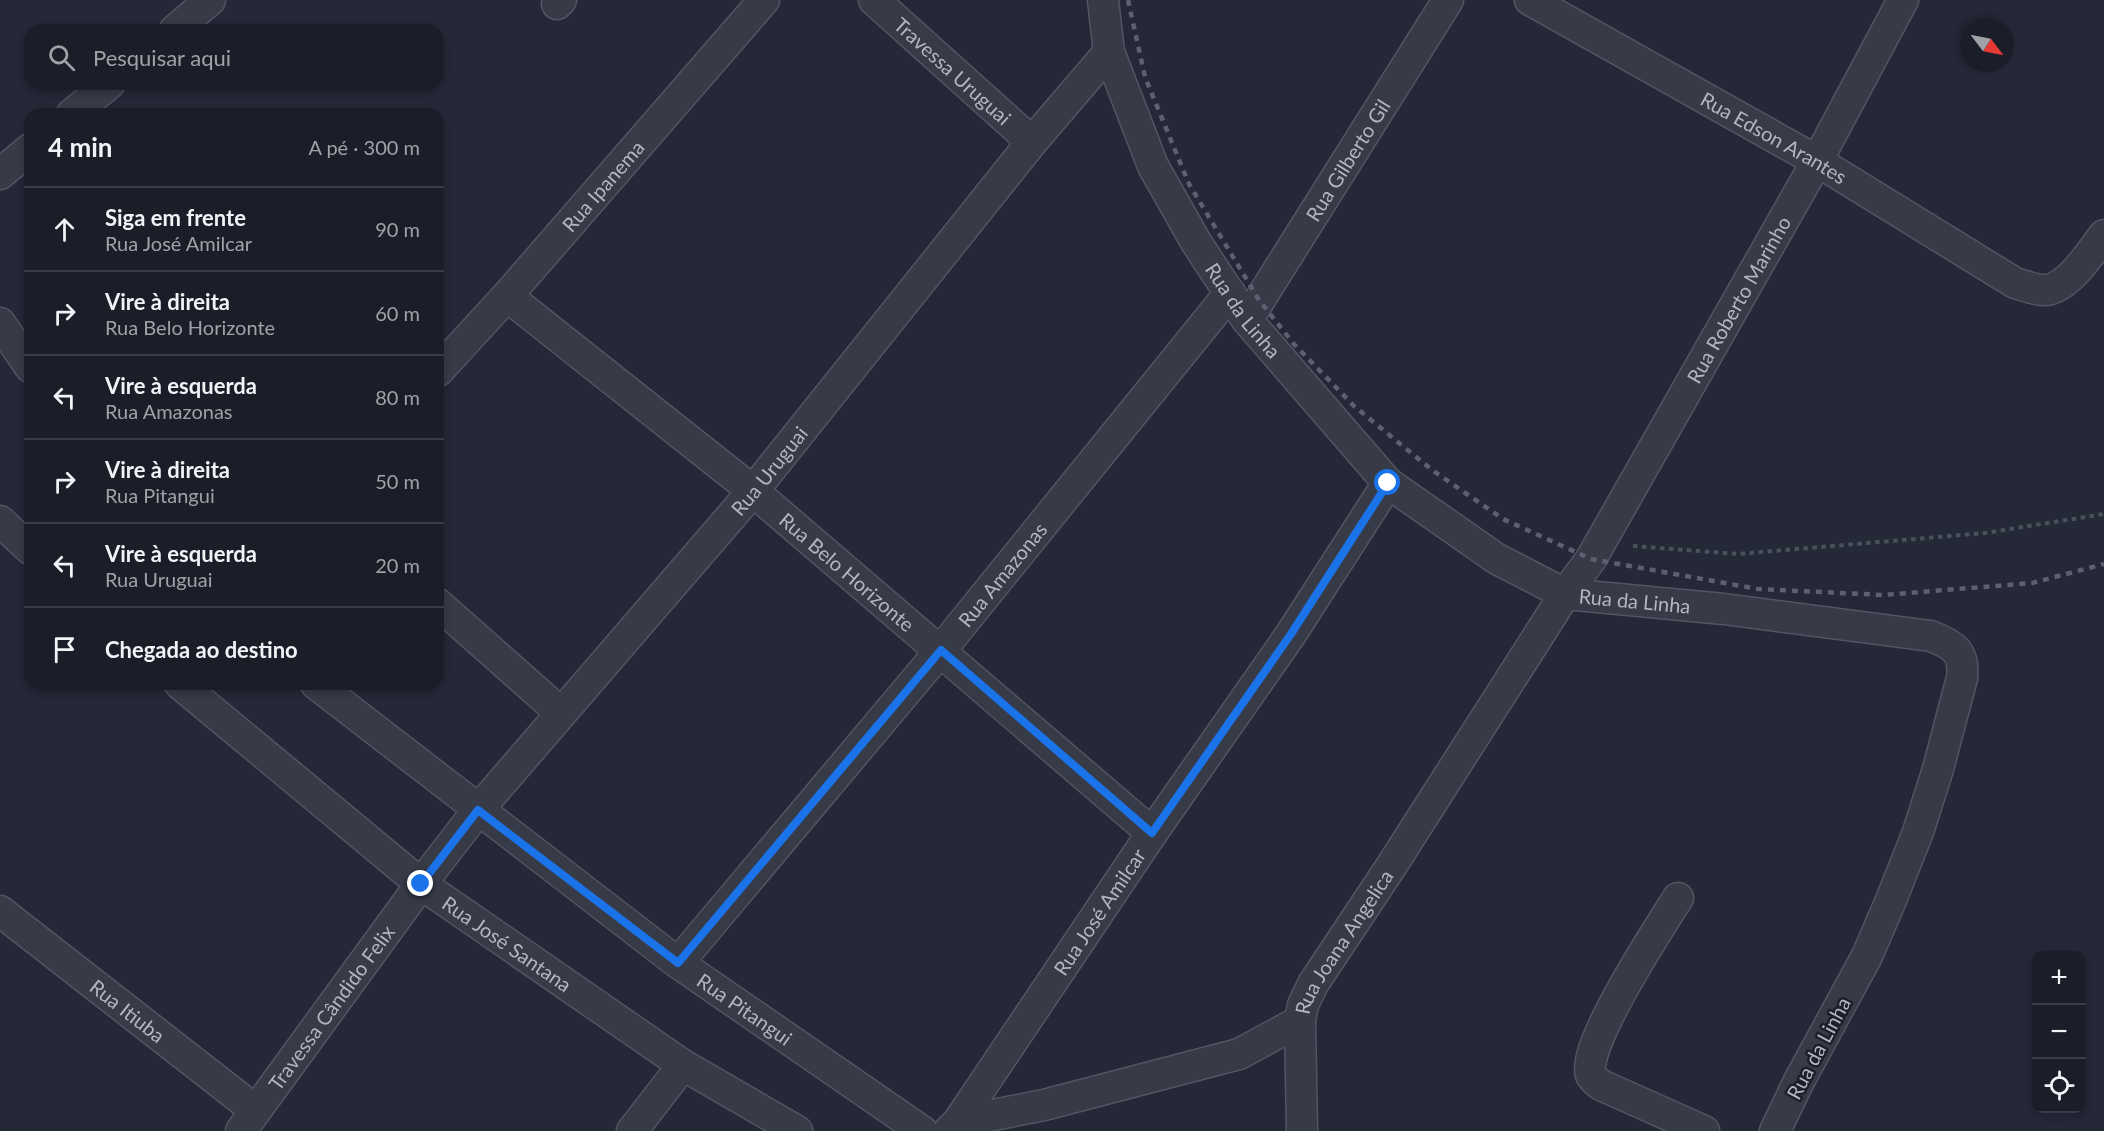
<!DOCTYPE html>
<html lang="pt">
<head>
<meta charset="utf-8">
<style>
  :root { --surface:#1b1e29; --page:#242731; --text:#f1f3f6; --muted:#a0a2a8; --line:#393c46 }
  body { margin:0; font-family:Lato,sans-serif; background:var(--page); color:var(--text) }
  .controls { position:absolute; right:18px; bottom:18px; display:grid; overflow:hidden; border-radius:12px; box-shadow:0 3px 9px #0003 }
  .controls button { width:54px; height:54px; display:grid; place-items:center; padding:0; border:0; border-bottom:2px solid var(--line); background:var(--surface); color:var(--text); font:30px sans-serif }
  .compass { position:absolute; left:1960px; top:18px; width:54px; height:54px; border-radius:50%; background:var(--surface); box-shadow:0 3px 9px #0003; rotate:122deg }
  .stop { position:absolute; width:18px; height:18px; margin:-14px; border:4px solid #1a73e8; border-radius:50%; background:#fff }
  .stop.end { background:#1a73e8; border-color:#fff; box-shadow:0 2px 6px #0008 }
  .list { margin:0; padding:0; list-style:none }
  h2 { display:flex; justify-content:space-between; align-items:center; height:78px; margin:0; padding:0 24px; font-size:26px }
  h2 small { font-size:20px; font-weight:400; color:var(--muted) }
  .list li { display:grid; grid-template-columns:39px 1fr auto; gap:18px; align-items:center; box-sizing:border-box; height:84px; padding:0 24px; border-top:2px solid var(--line) }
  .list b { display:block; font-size:22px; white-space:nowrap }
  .list p { margin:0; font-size:20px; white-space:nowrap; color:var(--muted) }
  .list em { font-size:20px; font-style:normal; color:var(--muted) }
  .icon { flex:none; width:33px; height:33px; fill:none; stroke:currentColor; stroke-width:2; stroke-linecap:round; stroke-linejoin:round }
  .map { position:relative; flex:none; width:2104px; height:1131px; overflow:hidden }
  .search { position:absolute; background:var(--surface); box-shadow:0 3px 9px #0003; left:24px; top:24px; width:420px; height:66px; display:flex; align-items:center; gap:15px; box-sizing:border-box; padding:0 21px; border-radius:18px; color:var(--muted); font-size:22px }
  .panel { position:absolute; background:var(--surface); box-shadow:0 3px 9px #0003; left:24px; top:108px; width:420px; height:582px; border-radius:18px }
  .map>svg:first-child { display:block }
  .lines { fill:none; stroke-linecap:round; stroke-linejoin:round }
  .minor-casing { stroke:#525562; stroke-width:33 }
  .path { stroke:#475359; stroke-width:4; stroke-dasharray:4.5 4.5; stroke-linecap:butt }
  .minor { stroke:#373b47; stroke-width:30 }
  .rail { stroke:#5c6070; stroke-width:4.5; stroke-dasharray:6 6; stroke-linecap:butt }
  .route { stroke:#1a73e8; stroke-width:8 }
  .labels { text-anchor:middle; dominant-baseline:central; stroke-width:5; stroke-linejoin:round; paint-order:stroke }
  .street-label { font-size:20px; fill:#b2b5c3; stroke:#1d202c }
</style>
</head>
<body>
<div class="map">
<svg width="2104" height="1131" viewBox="0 0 2104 1131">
  <rect width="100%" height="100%" fill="#242837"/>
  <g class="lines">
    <defs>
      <g id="minor">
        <path id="s1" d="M874,0L1032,142"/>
        <path id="s2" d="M1103,0L1109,52L1153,166L1196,242L1247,320L1388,483L1497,559L1565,594L1724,609L1931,636C1954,645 1965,652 1962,678L1938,769L1918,832L1891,900L1867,956L1799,1081L1775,1131"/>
        <path id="s3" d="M1530,0L1817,161L2015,283C2026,286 2036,291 2047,290C2070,286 2091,252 2104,235"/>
        <path d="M557,4L561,0"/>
        <path d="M175,30L210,0"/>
        <path d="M72,114L109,84"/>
        <path d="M0,174L30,149"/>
        <path id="s4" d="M507,296L753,491L1152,833"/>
        <path id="s5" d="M1247,320L1448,0"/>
        <path d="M0,323L30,367"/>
        <path id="s6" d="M438,371L507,296L764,0"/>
        <path d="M0,521L30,549"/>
        <path d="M438,604L561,713"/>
        <path id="s7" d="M180,684L421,884L683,1065L797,1131"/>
        <path id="s8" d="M316,684L678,963L922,1131"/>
        <path d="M1678,898C1661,925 1580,1048 1591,1075C1593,1079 1597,1082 1601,1085L1704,1131"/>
        <path id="s9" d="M0,911L255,1110"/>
        <path id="s10" d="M678,963L941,650L1230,293"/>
        <path d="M958,1122L1044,1105L1239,1054L1300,1021"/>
        <path id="s11" d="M241,1131L421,884L478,810L753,491L1032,142L1109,52"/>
        <path d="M632,1131L683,1065"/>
        <path id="s12" d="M949,1131L958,1122L1152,833L1291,634L1388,483"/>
        <path id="s13" d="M1302,1131L1300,1021L1303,1005L1313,984L1392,865L1565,594L1591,559L1817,161L1903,0"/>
      </g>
    </defs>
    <use href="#minor" class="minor-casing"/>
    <path class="path" d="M1633,546L1738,554L1985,533L2104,514"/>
    <use href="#minor" class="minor"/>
    <path class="rail" d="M1128,0L1145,77L1189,184L1259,300L1293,343L1354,406L1432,470L1503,519L1591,559L1758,589L1883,595L2032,583L2104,564"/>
  </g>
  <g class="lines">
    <path class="route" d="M421,884L478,810L678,963L941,650L1152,833L1291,634L1388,483"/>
  </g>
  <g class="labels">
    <g class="street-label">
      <text stroke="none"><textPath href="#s1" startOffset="106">Travessa Uruguai</textPath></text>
      <text stroke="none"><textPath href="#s3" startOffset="280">Rua Edson Arantes</textPath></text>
      <text stroke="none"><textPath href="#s5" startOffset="189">Rua Gilberto Gil</textPath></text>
      <text stroke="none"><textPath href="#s6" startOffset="248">Rua Ipanema</textPath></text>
      <text stroke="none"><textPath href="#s13" startOffset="956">Rua Roberto Marinho</textPath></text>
      <text stroke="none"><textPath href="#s2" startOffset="345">Rua da Linha</textPath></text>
      <text stroke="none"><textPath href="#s11" startOffset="846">Rua Uruguai</textPath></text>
      <text stroke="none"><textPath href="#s4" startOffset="438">Rua Belo Horizonte</textPath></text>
      <text stroke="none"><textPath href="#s10" startOffset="506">Rua Amazonas</textPath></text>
      <text stroke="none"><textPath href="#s2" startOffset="850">Rua da Linha</textPath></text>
      <text stroke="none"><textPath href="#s12" startOffset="266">Rua José Amilcar</textPath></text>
      <text stroke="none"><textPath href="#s13" startOffset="201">Rua Joana Angelica</textPath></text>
      <text stroke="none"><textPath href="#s7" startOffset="418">Rua José Santana</textPath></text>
      <text stroke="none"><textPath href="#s11" startOffset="153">Travessa Cândido Felix</textPath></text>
      <text stroke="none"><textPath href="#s8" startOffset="538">Rua Pitangui</textPath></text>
      <text stroke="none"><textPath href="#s9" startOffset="162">Rua Itiuba</textPath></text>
      <text transform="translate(1818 1048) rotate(-62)">Rua da Linha</text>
    </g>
  </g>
</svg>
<div class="controls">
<button>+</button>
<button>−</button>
<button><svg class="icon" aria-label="locate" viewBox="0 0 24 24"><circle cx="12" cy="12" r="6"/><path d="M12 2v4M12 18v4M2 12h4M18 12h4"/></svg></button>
</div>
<svg class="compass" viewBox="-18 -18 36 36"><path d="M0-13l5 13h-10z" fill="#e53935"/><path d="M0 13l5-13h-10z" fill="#a0a2a8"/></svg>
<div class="stop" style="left:1388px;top:483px"></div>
<div class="stop end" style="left:421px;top:884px"></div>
<div class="search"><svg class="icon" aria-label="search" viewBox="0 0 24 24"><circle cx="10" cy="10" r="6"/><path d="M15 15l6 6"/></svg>Pesquisar aqui</div>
<section class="panel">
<h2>4 min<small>A pé · 300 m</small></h2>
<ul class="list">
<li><svg class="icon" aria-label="ahead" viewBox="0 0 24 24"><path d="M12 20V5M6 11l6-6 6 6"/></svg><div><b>Siga em frente</b><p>Rua José Amilcar</p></div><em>90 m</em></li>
<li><svg class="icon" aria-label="right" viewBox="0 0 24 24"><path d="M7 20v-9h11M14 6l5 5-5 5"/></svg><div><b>Vire à direita</b><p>Rua Belo Horizonte</p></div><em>60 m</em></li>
<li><svg class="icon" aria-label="left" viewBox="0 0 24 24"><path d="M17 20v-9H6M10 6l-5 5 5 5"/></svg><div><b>Vire à esquerda</b><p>Rua Amazonas</p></div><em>80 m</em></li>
<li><svg class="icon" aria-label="right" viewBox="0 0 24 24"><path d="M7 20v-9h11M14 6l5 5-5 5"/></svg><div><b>Vire à direita</b><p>Rua Pitangui</p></div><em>50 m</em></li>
<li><svg class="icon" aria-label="left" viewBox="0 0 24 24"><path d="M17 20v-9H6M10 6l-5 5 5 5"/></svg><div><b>Vire à esquerda</b><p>Rua Uruguai</p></div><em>20 m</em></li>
<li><svg class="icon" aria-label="arrive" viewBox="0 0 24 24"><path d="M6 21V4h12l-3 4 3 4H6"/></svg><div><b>Chegada ao destino</b></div></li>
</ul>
</section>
</div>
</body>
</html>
